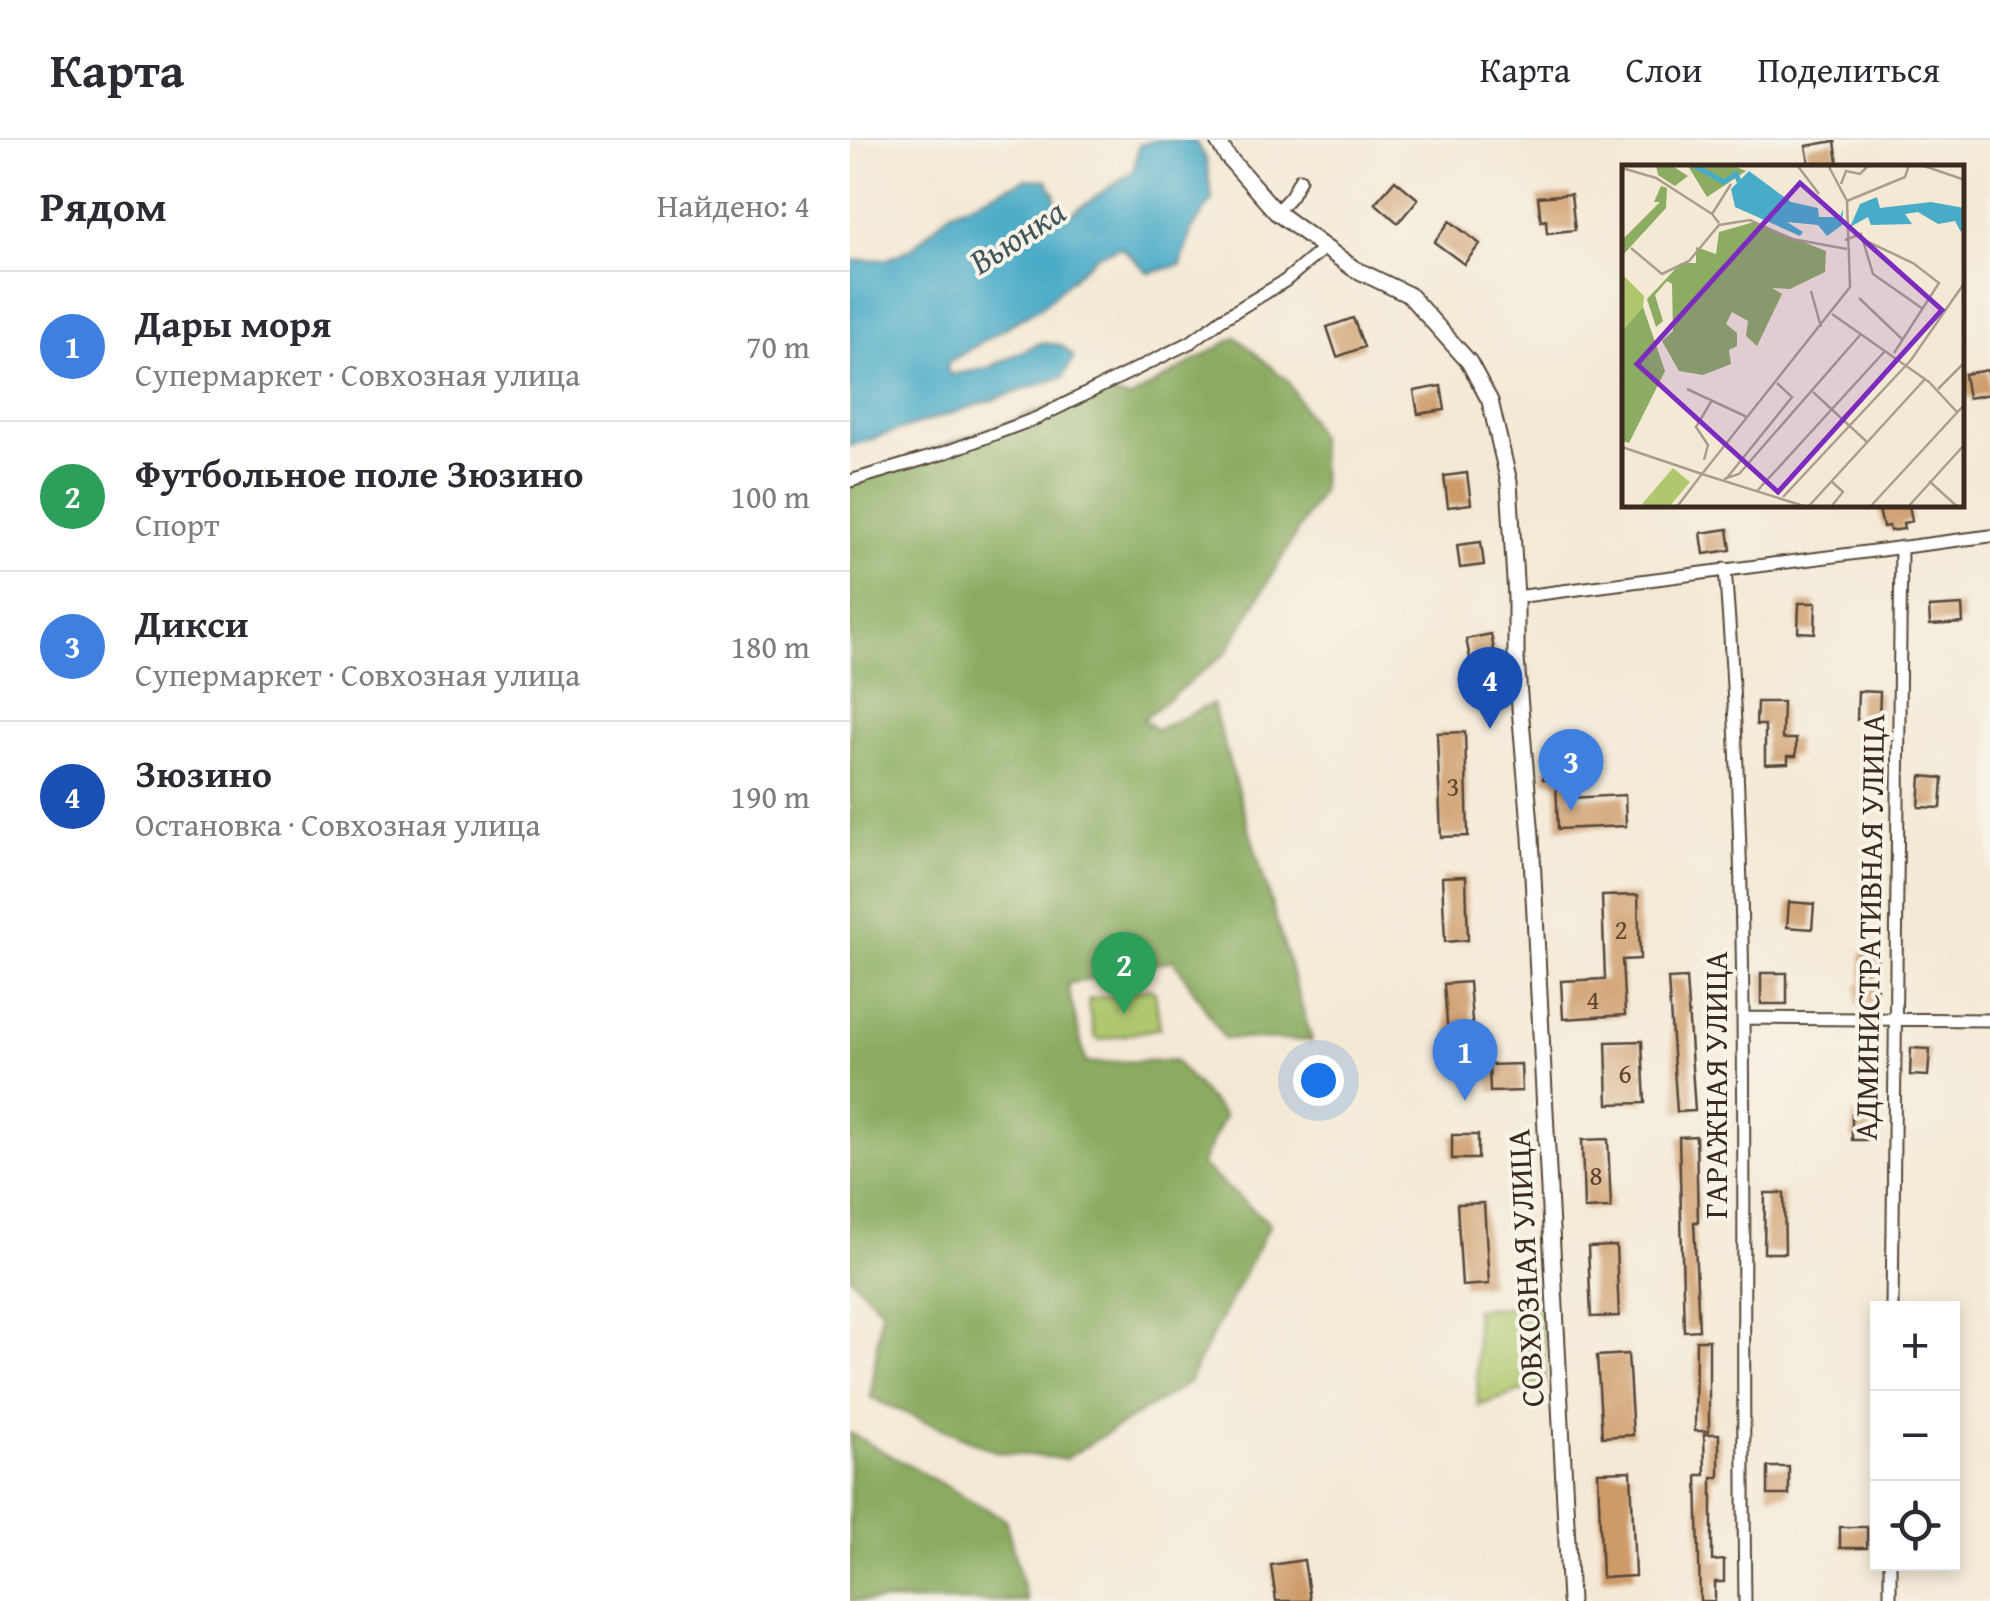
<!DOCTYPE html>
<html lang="ru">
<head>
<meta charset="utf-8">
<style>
  :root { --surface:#fff; --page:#f2f2f3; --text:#2b2b33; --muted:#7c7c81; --line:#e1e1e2; --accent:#1a73e8 }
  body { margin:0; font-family:"Gentium Book Plus",serif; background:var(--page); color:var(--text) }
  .controls { position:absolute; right:30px; bottom:30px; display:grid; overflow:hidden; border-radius:0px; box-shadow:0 5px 15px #0003 }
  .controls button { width:90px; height:90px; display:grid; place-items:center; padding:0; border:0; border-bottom:2px solid var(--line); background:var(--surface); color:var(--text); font:50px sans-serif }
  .you { position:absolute; left:468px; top:940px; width:35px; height:35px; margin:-25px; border:8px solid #fff; border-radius:50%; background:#1a73e8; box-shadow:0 0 0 15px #1a73e833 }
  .badge { display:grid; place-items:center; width:65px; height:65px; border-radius:50%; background:var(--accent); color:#fff; font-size:32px; font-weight:700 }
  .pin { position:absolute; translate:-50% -82px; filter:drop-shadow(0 2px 5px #0008) }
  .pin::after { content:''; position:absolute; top:52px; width:35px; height:30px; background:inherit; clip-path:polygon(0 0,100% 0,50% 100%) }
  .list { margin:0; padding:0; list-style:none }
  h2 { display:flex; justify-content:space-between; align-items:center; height:130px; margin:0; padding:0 40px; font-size:42px }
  h2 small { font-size:32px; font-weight:400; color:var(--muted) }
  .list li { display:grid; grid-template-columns:65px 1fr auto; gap:30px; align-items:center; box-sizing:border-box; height:150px; padding:0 40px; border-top:2px solid var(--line) }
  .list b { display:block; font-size:38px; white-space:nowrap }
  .list p { margin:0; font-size:32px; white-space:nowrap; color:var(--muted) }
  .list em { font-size:32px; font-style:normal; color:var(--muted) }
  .icon { flex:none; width:55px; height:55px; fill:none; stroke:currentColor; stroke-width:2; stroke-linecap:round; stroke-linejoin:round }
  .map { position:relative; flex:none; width:1140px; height:1461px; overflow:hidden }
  header { display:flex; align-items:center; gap:60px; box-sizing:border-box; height:140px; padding:0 50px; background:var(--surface); border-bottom:2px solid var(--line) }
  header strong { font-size:48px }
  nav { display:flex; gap:55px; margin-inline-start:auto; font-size:35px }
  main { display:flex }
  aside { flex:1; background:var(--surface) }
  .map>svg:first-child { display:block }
  .green { fill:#afc86e; stroke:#757946; stroke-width:2.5 }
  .forest { fill:#8bac61; stroke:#636b40; stroke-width:2.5 }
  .water { fill:#48abc7; stroke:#426a72; stroke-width:2.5 }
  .building { fill:#cd9a67 }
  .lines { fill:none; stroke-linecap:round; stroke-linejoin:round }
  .minor-casing { stroke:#574739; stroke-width:15 }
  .tertiary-casing { stroke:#574739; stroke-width:19 }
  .minor { stroke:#fff; stroke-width:11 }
  .tertiary { stroke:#fff; stroke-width:15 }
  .labels { text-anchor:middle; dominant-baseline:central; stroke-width:8; stroke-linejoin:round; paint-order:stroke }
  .number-label { font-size:28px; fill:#604630 }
  .street-label { font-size:32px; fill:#3b2a1e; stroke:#f7f3e8 }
  .water-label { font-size:35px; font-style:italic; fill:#405759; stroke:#f7f3e8 }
  .inset-river { fill:none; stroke:#48abc7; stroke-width:5 }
  .inset-road { fill:none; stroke:#aa9d8c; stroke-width:2.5 }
  .view { fill:#7b2cbf; fill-opacity:0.15; stroke:#7b2cbf; stroke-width:5 }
  .inset-edge { fill:none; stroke:#3b2a1e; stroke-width:5 }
</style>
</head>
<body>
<header>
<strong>Карта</strong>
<nav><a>Карта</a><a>Слои</a><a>Поделиться</a></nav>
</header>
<main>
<aside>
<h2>Рядом<small>Найдено: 4</small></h2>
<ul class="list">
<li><span class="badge" style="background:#3f7fe0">1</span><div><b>Дары моря</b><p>Супермаркет · Совхозная улица</p></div><em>70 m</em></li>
<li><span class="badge" style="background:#2e9e5b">2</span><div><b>Футбольное поле Зюзино</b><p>Спорт</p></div><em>100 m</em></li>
<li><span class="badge" style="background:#3f7fe0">3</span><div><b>Дикси</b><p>Супермаркет · Совхозная улица</p></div><em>180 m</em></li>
<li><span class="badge" style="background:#1a4fb4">4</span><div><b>Зюзино</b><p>Остановка · Совхозная улица</p></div><em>190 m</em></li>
</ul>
</aside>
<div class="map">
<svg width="1140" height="1461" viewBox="0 0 1140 1461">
  <rect width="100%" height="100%" fill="#f7f3e8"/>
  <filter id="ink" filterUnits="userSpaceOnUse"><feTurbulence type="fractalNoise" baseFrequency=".01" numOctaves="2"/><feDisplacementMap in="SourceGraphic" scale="20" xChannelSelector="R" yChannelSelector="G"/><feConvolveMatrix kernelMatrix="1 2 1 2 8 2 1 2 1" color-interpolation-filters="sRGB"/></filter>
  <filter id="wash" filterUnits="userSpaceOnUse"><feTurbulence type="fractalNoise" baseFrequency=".0048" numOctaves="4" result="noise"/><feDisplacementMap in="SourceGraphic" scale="40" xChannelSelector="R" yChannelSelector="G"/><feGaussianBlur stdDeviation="2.25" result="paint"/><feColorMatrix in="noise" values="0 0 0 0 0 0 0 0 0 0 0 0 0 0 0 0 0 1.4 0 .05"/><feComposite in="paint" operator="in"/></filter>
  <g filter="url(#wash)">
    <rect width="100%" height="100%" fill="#f4e9d5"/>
    <path class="green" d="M301,848L305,852L310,888L250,900L245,897L238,865L239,859Z
      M692,1165L696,1243L628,1266L625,1169Z"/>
    <path class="forest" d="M386,197L438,241L468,295L472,349L377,512L293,579L306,590L362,564L462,901L374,898L324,820L217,844L236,923L324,920L374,976L351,1025L420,1084L337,1244L215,1319L147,1312L21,1258L31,1169L0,1136V340L248,249L279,259Z
      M0,1293L155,1379L177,1461H0Z"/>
    <path class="water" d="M307,0H344L356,19L362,60L341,91L331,125L299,133L271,107L247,115L192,166L97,223L99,235L138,228L190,203L211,205L224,217L213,237L0,306V121L38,119L62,108L100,72L176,39L197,40L205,54L208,75L221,74L283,31L289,5Z"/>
    <g id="blocks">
      <path class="building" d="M985,1L988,23L960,28L956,6Z
        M545,40L568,59L548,83L525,63Z
        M721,54L725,90L697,93L696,80L691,81L688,57Z
        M600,81L630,104L614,124L584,102Z
        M503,178L514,207L487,217L477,187Z
        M1138,230L1140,254L1118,258L1114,234Z
        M591,246L595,270L568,274L564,251Z
        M617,333L621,364L598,367L594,336Z
        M1028,365H1059L1062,381L1053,383L1054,389L1040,391L1039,386L1033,387Z
        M878,389L881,410L854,414L851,393Z
        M631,402L634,425L610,428L607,405Z
        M949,463H966L965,493L948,492Z
        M1112,465L1113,483L1080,485L1079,467Z
        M641,494L648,532L624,537L616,499Z
        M1008,551L1030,552L1029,580H1007Z
        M907,562H933L932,599H946V616H938V623L915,624V585H906Z
        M615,592L618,696L591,697L587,593Z
        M696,626L727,634L720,658L775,655L776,686L708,689L706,642L693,639Z
        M1071,636L1093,638L1091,668L1069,667Z
        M616,736L618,800L595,802L592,737Z
        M788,755L790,819L772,820L775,875L713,879L711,841L755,839L752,756Z
        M939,762L964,764L962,789L937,787Z
        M1028,811L1026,865L1006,864L1007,844H1012L1011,812Z
        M911,833H937V864H911Z
        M836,838L845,971L827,972L818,839Z
        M619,842L624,907L599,909L594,844Z
        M792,901L795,963L758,964L756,902Z
        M1061,908L1080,909L1078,936L1060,935Z
        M671,924L672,951L640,952L639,925Z
        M1002,974H1022V1000H1002Z
        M602,995H628V1019H602Z
        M846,996L848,1082H844L849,1190L834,1191L829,997Z
        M758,999L761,1068L734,1069L732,1000Z
        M915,1053H934L935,1113H914Z
        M634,1063L639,1144L612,1146L607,1064Z
        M766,1106L769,1176L741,1177L738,1107Z
        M846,1200H859V1291H845Z
        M778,1214L783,1295L752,1297L747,1216Z
        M854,1294H869V1337H862V1421L874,1420V1442H865V1461H850L847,1335H855Z
        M918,1327H939V1355H918Z
        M781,1331L785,1436L752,1438L748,1332Z
        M990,1387H1017V1408H990Z
        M454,1420L460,1461H426L421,1425Z"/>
    </g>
  </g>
  <g filter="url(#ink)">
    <use href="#blocks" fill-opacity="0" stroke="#574739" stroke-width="2.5"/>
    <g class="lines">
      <defs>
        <path id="minor" d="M426,72L441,56L450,39
          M0,341L91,314L187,278L341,202L372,179L435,141L474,108
          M875,429C903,772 890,1117 895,1461
          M666,457L1140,396
          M894,878L1140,880
          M1042,1168L1051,407
          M1040,1461V1424"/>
        <path id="tertiary" d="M367,0L377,16L426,72L503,128L559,155L619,222L640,261L659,342L666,457V520L681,697L720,1461"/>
      </defs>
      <use href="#minor" class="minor-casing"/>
      <use href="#tertiary" class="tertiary-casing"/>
      <use href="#minor" class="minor"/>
      <use href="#tertiary" class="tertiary"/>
    </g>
  </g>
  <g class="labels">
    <g class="number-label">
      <text x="603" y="645">3</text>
      <text x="771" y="788">2</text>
      <text x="743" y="858">4</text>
      <text x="775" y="932">6</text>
      <text x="746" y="1034">8</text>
    </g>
    <g class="street-label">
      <text transform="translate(1019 787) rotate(-89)">АДМИНИСТРАТИВНАЯ УЛИЦА</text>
      <text transform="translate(865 945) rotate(-90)">ГАРАЖНАЯ УЛИЦА</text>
      <text transform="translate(675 1128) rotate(-93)">СОВХОЗНАЯ УЛИЦА</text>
    </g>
    <g class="water-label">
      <text transform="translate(167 96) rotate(-33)">Вьюнка</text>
    </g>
  </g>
  <g transform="translate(772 25)">
    <rect width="342" height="342" fill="#f4e9d5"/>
    <path d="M0,109L22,131L21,142L0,166ZM51,303L68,317L47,342H24L20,339Z" fill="#afc86e"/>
    <path d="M34,0H110L124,6L85,32L66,1L52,2L66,11L53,21L36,10ZM39,21L45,23L44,43L0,91L2,73L38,37H32ZM132,57L204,86L203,107L168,124L150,123L160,129L135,181L124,171L126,156L110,147L104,159L115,168V181L107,185L109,199L81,210L57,206L40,176L51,166L50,119L45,116L33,130L41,156L34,162L25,134L59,98H74V82L94,89L97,67ZM21,142L43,206L7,278L0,276V166Z" fill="#8bac61"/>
    <path d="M127,6L169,37L196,43L197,52H218L221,44L220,60L205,71L196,60L165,57L181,67L178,71L113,42L109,24ZM255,32L258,43L309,37L342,43V63L339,67L333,56L316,59L296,47L283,49L290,59L249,60L246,52L228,62L238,39Z" fill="#48abc7"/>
    <path class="inset-river" d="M71,0L102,17L114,9L119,21"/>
    <path class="inset-road" d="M175,0L197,29M299,0L343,15M0,3L34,13L90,49M219,19L224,6L238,9L247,0M225,36L283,12L287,0M97,58L90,49L109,19M223,75L239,69L251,109L301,144M244,76L291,98L317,118L272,188M9,83L40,109L67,96L97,60L128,55L170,74L225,84M189,126L199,162M237,133L280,174M210,149L307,217L335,247M65,224L125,252M316,224L343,197M191,227L245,277M0,282L80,309L54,343M82,295L86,280L74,262L90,235M102,314L117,309L239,169M104,314L170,232L155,218M307,316L337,343M135,326L263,186M161,332L289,195L343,117M186,342L303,214M188,343L80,309L228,122L225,36L206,0M208,343L221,327L209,316M247,343L343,239M285,343L343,279"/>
    <path class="view" d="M178,18L320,145L156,327L15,199Z"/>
    <rect width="342" height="342" class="inset-edge"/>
  </g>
</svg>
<div class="controls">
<button>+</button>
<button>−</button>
<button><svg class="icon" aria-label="locate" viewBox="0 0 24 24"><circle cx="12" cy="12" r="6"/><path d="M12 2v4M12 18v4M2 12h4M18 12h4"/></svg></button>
</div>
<div class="you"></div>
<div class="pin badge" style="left:615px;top:961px;background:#3f7fe0">1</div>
<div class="pin badge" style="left:274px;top:874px;background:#2e9e5b">2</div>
<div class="pin badge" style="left:721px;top:671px;background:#3f7fe0">3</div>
<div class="pin badge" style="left:640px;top:589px;background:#1a4fb4">4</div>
</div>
</main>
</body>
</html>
